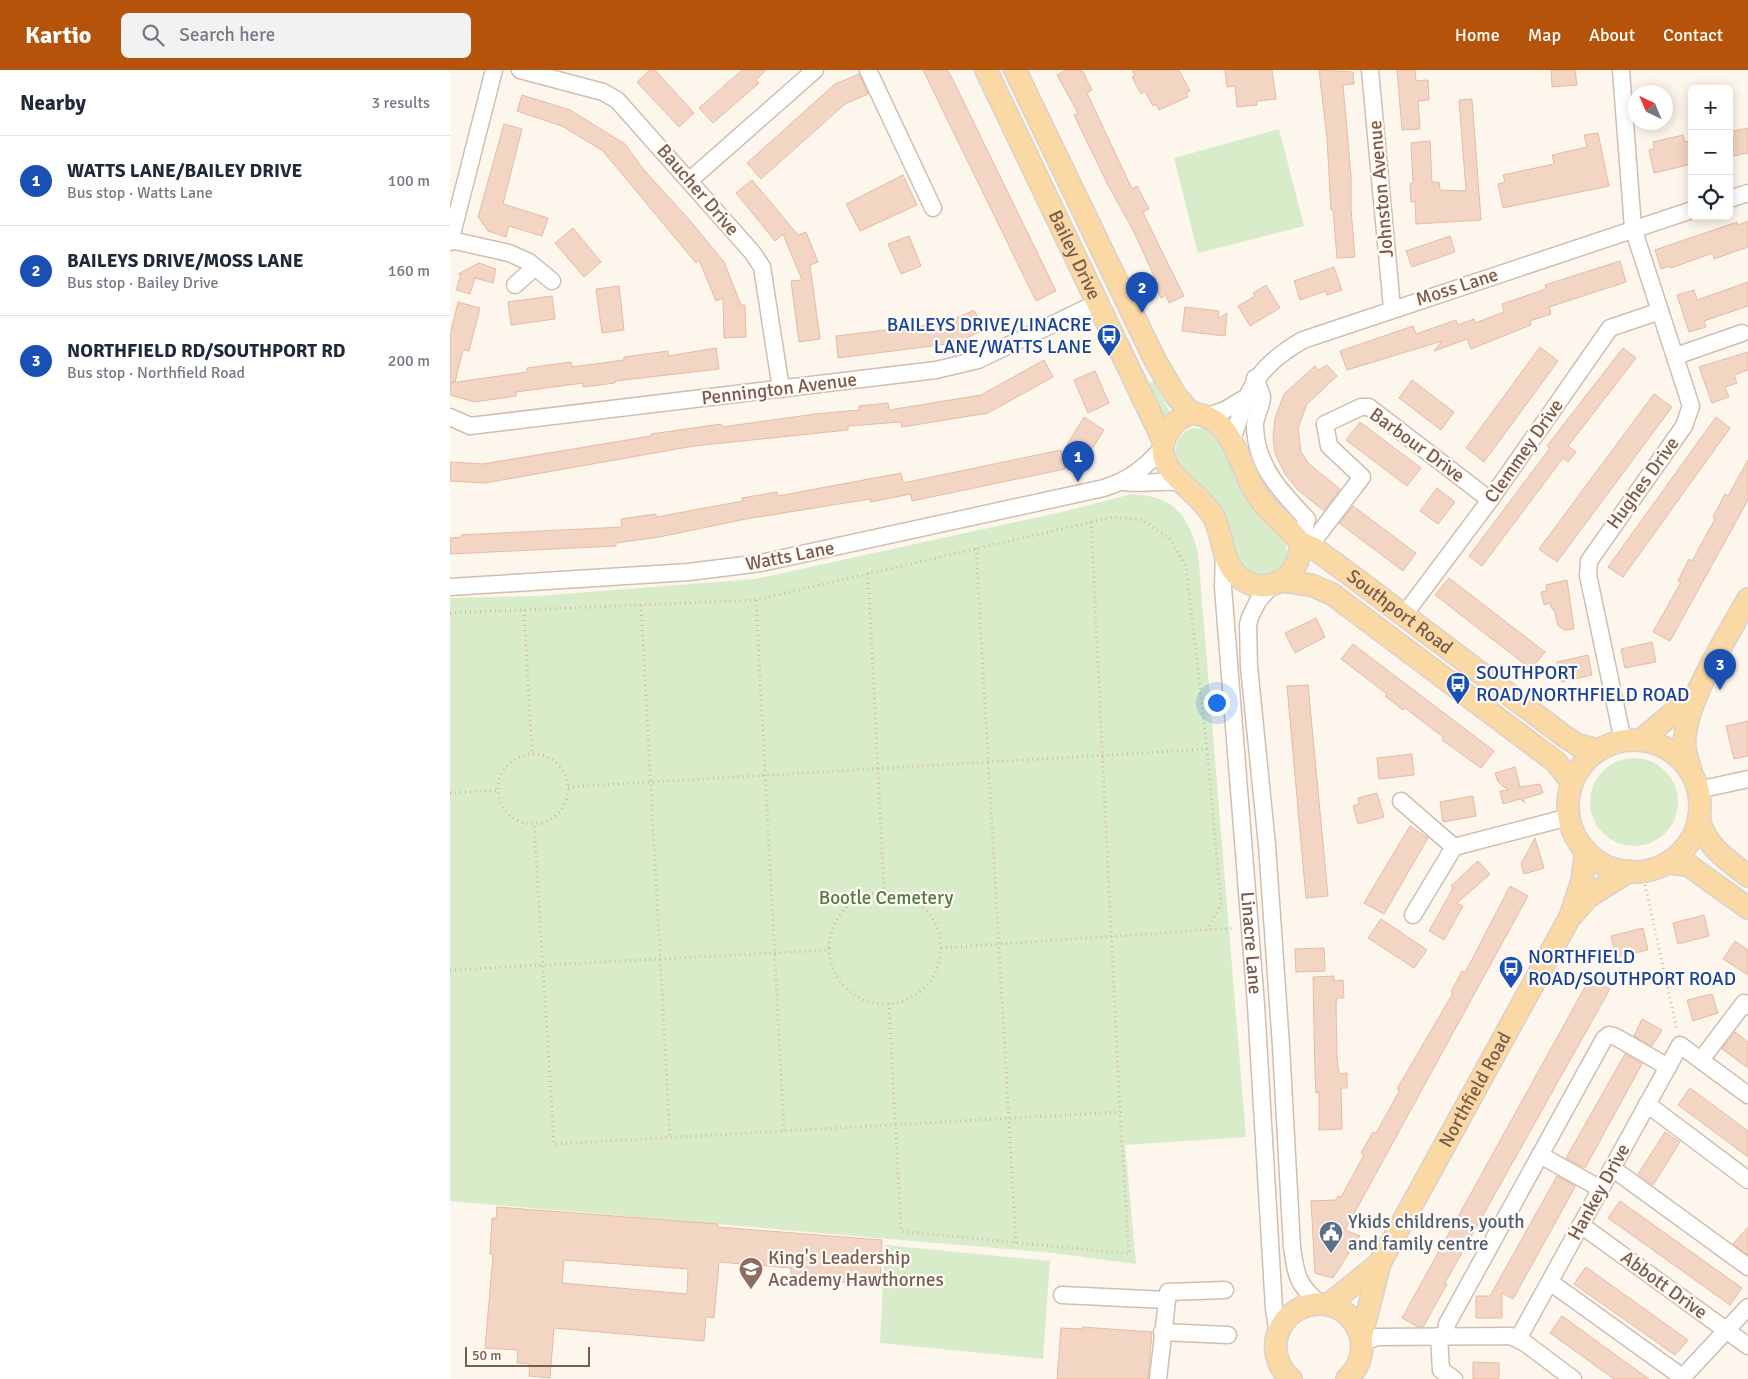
<!DOCTYPE html>
<html lang="en">
<head>
<meta charset="utf-8">
<style>
  :root { --surface:#fff; --page:#f2f2f3; --text:#1f2937; --muted:#747a83; --line:#e0e1e3; --accent:#b45309 }
  body { margin:0; font-family:Signika,sans-serif; background:var(--page); color:var(--text) }
  .controls { position:absolute; right:15px; top:15px; display:grid; overflow:hidden; border-radius:8px; box-shadow:0 2px 12px #0003 }
  .controls button { width:45px; height:45px; display:grid; place-items:center; padding:0; border:0; border-bottom:1px solid var(--line); background:var(--surface); color:var(--text); font:25px sans-serif }
  .compass { position:absolute; left:1178px; top:15px; width:45px; height:45px; border-radius:50%; background:var(--surface); box-shadow:0 2px 12px #0003; rotate:316deg }
  .scale { position:absolute; left:15px; bottom:12px; width:125px; box-sizing:border-box; padding-left:5px; border:2px solid #7a5c4d; border-top:0; font-size:14px; line-height:18px; white-space:nowrap; color:#7a5c4d; -webkit-text-stroke:4px #fffaf3; paint-order:stroke }
  .you { position:absolute; left:766px; top:632px; width:18px; height:18px; margin:-12px; border:4px solid #fff; border-radius:50%; background:#1a73e8; box-shadow:0 0 0 8px #1a73e833 }
  .badge { display:grid; place-items:center; width:32px; height:32px; border-radius:50%; background:var(--accent); color:#fff; font-size:16px; font-weight:700 }
  .pin { position:absolute; translate:-50% -41px; filter:drop-shadow(0 1px 2px #0008) }
  .pin::after { content:''; position:absolute; top:26px; width:18px; height:15px; background:inherit; clip-path:polygon(0 0,100% 0,50% 100%) }
  .list { margin:0; padding:0; list-style:none }
  h2 { display:flex; justify-content:space-between; align-items:center; height:65px; margin:0; padding:0 20px; font-size:21px }
  h2 small { font-size:16px; font-weight:400; color:var(--muted) }
  .list li { display:grid; grid-template-columns:32px 1fr auto; gap:15px; align-items:center; box-sizing:border-box; height:90px; padding:0 20px; border-top:1px solid var(--line) }
  .list b { display:block; font-size:19px; white-space:nowrap }
  .list p { margin:0; font-size:16px; white-space:nowrap; color:var(--muted) }
  .list em { font-size:16px; font-style:normal; color:var(--muted) }
  .icon { flex:none; width:28px; height:28px; fill:none; stroke:currentColor; stroke-width:2; stroke-linecap:round; stroke-linejoin:round }
  .map { position:relative; flex:none; width:1298px; height:1309px; overflow:hidden }
  header { display:flex; align-items:center; gap:30px; box-sizing:border-box; height:70px; padding:0 25px; background:var(--accent); color:#fff }
  header strong { font-size:24px }
  nav { display:flex; gap:28px; margin-inline-start:auto; font-size:18px }
  .search { width:350px; height:45px; background:var(--page); display:flex; align-items:center; gap:12px; box-sizing:border-box; padding:0 18px; border-radius:8px; color:var(--muted); font-size:19px }
  main { display:flex }
  aside { flex:1; background:var(--surface) }
  .map>svg:first-child { display:block }
  .green { fill:#d8ecc9 }
  .building { fill:#f3d5c3; stroke:#e6bba3; fill-rule:evenodd }
  .lines { fill:none; stroke-linecap:round; stroke-linejoin:round }
  .minor-casing { stroke:#d1beb0; stroke-width:19 }
  .major-casing { stroke:#dad1cd; stroke-width:24 }
  .path { stroke:#d9b8a5; stroke-width:3; stroke-dasharray:1 4; stroke-linecap:butt }
  .minor { stroke:#fff; stroke-width:16 }
  .major { stroke:#fbd9a5; stroke-width:21 }
  .labels { text-anchor:middle; dominant-baseline:central; stroke-width:4.5; stroke-linejoin:round; paint-order:stroke }
  .street-label { font-size:19px; fill:#7a5c4d; stroke:#fffaf3 }
  .transit-label { font-size:19px; fill:#164399; stroke:#fffaf3; text-anchor:start }
  .park-label { font-size:19px; fill:#537a41; stroke:#fffaf3 }
  .service-label { font-size:19px; fill:#4e5e75; stroke:#fffaf3; text-anchor:start }
  .education-label { font-size:19px; fill:#785e54; stroke:#fffaf3; text-anchor:start }
</style>
</head>
<body>
<header>
<strong>Kartio</strong>
<div class="search"><svg class="icon" aria-label="search" viewBox="0 0 24 24"><circle cx="10" cy="10" r="6"/><path d="M15 15l6 6"/></svg>Search here</div>
<nav><a>Home</a><a>Map</a><a>About</a><a>Contact</a></nav>
</header>
<main>
<aside>
<h2>Nearby<small>3 results</small></h2>
<ul class="list">
<li><span class="badge" style="background:#1a4fb4">1</span><div><b>WATTS LANE/BAILEY DRIVE</b><p>Bus stop · Watts Lane</p></div><em>100 m</em></li>
<li><span class="badge" style="background:#1a4fb4">2</span><div><b>BAILEYS DRIVE/MOSS LANE</b><p>Bus stop · Bailey Drive</p></div><em>160 m</em></li>
<li><span class="badge" style="background:#1a4fb4">3</span><div><b>NORTHFIELD RD/SOUTHPORT RD</b><p>Bus stop · Northfield Road</p></div><em>200 m</em></li>
</ul>
</aside>
<div class="map">
<svg width="1298" height="1309" viewBox="0 0 1298 1309">
  <rect width="100%" height="100%" fill="#fdf6ec"/>
  <path class="green" d="M829,59L854,156L748,183L724,88Z
    M704,311L720,343L713,348L697,315Z
    M743,358L755,359L766,366L835,471L838,484L828,502L813,507L795,501C782,478 779,453 765,431C756,417 729,396 726,384C724,371 732,361 743,358Z
    M682,424C724,426 737,444 748,482L796,1067L675,1075L686,1194L603,1183L0,1131V528L87,526L305,509L616,441Z
    M1140 732a44 44 0 1 1 88 0a44 44 0 1 1-88 0Z
    M435,1175L600,1191L593,1289L430,1273Z"/>
  <path class="building" d="M200,0H205L244,43L229,57L187,12Z
    M292,0H316L306,10L309,13L263,53L249,38Z
    M473,0H497L502,8L606,221L586,231Z
    M616,0H632L642,20L637,23L682,119L687,116L699,139L693,142L695,147L734,226L719,233L716,225L711,228L703,211L706,210L683,160L658,115L624,45L628,43L607,5Z
    M682,0H729L740,21L736,23L738,27L709,40L706,34L703,36L695,21L691,24L682,7L685,5Z
    M775,0H822L826,29L807,31V35L787,37L785,16L777,17Z
    M869,0L903,2L904,14L893,15L901,106V139L905,187L887,188L883,140H881L877,68Z
    M947,0H965L966,11L978,10L979,30L968,31L970,59L952,60Z
    M1101,0H1125L1127,15L1102,17Z
    M409,4L418,24L395,34L311,109L297,93L385,14Z
    M72,25L120,40L175,74L194,100L243,154L274,192L291,235H295L296,267L274,268L273,228L266,231L249,190L246,193L153,81L112,56L67,41Z
    M1022,29L1031,150L966,154L965,131L961,132L960,114L963,113L961,73L980,71L982,112H989L990,120L1016,121L1009,30Z
    M54,54L72,59L53,134L98,148L92,166L59,156L56,167L38,161L28,147Z
    M1298,58V83L1279,87V62Z
    M1148,63L1159,116L1053,138L1048,114L1055,112L1053,105L1104,94L1102,85L1137,77L1134,65Z
    M1233,65L1235,72L1242,70V94L1204,103L1199,80L1204,79L1203,72Z
    M453,105L467,135L410,161L396,134Z
    M302,110L348,165L356,162L368,192L360,195L370,269L349,272L341,211L352,210L333,164L325,171L286,123Z
    M1298,151V177L1264,189L1263,183L1221,198L1220,196L1211,199L1205,180L1287,152L1288,155Z
    M123,158L151,192L134,207L105,173Z
    M459,166L471,196L451,204L438,174Z
    M1000,166L1005,182L962,197L956,181Z
    M1170,191L1176,212L1099,237L1101,244L1080,251L1081,255L1021,279L1017,269L984,281L992,271L897,300L890,281L963,256L966,264L1006,250L1008,255L1024,249L1025,253L1054,242L1052,234L1096,219L1095,215Z
    M29,193L46,199L43,213L25,208L20,224L6,220L11,204H8Z
    M884,197L892,220L877,225L876,221L850,230L844,211Z
    M1298,212V236L1254,251L1256,257L1239,262L1227,225L1244,220L1247,230Z
    M816,215L830,238L800,256L788,236L805,226L803,223Z
    M169,216L174,260L152,263L146,219Z
    M102,226L105,249L61,255L58,232Z
    M8,232L30,238L19,281L13,280L5,312H0V265Z
    M735,237L769,241L768,249L777,243L775,266L732,261Z
    M524,240L534,260L505,273L388,288L386,266L496,253Z
    M1090,277L1108,291L1034,392L1016,378Z
    M266,278L269,299L165,311V313L133,317V313L66,322V326L24,332L0,325V313L77,302V298L121,292L122,297L174,290V287L218,281V286Z
    M1173,278L1186,288L1118,376L1126,382L1118,392L1113,388L1032,496L1019,486L1100,378L1097,376Z
    M1298,282V300L1284,305L1287,313L1275,317L1279,327L1262,333L1249,297Z
    M594,290L603,307L538,343L452,357L451,352L398,356V360L244,376L35,413L0,411V392L33,394L201,366V364L271,354L272,357L365,344L409,340V336L438,333L439,340L531,325Z
    M877,295L887,306L857,334L848,358L851,382L859,394L890,419L874,441L848,420L835,404L825,383L823,368L825,348L834,324L865,296L868,300Z
    M645,301L659,333L638,343L624,310Z
    M962,310L1004,342L991,360L949,328Z
    M1204,324L1222,337L1107,492L1089,479Z
    M634,347L654,360L635,390L615,378Z
    M1266,347L1280,358L1173,507L1158,497Z
    M910,352L971,398L957,416L896,370Z
    M611,380L615,399L462,431L461,424L421,432L420,429L296,449L209,467L166,473V476L0,484V468L11,467V465L172,457L171,449L206,444V447L293,431L292,428L327,422L328,426L451,403L453,413Z
    M1298,390V430L1220,571L1203,562L1231,512L1228,511L1239,489L1242,491L1265,449L1263,447L1275,424L1278,426Z
    M987,418L1005,432L988,454L970,441Z
    M903,436L966,483L953,501L889,453Z
    M999,508L1095,582L1081,599L985,525Z
    M1117,510L1124,559L1115,560L1108,556L1104,539H1102L1100,533L1094,535L1091,522L1097,521L1096,515Z
    M866,548L875,567L845,583L835,563Z
    M1202,572L1206,592L1175,598L1171,579Z
    M903,574L1044,681L1031,698L992,670L993,667L955,638L953,640L935,626L937,624L891,589Z
    M1138,585L1142,605L1111,612L1107,592Z
    M858,615L878,826L856,828L837,616Z
    M1298,651V686L1284,689L1276,656Z
    M962,684L964,705L929,709L927,688Z
    M1065,697L1070,717L1090,714L1093,723L1073,729L1075,733L1070,729L1053,734L1050,721L1058,720L1048,712L1045,703Z
    M927,723L934,747L908,754L903,736L909,734L908,728Z
    M1023,726L1026,746L993,752L990,732Z
    M960,756L978,768L934,844L914,833Z
    M1085,768L1094,798L1074,804L1071,794Z
    M1028,791L1040,804L1007,833L1013,836L994,870L979,861L1003,818L1001,816Z
    M1060,816L1078,826L895,1160L910,1166L883,1208L865,1203L861,1131L886,1130L888,1126L891,1127L914,1085L911,1083L923,1062L926,1063L950,1020L947,1019L1003,923L1001,922L1012,901L1015,903Z
    M1254,845L1259,866L1228,874L1223,853Z
    M931,849L977,880L964,898L918,868Z
    M1193,858L1198,880L1166,887L1161,866Z
    M1285,871L1298,880V905L1273,889Z
    M874,878L875,901L846,902L845,879Z
    M884,906V911L893,910L894,928H887L886,933L887,987L889,1004L897,1003V1018H891L892,1059L869,1060V1022L866,1023L865,1004L863,907Z
    M1140,908L1160,919L995,1213L997,1214L973,1257H968L952,1248Z
    M1262,924L1268,943L1243,951L1237,930Z
    M1192,949L1212,960L1202,976L1184,966Z
    M1285,962L1298,972V998L1272,979Z
    M1175,984L1192,994L1135,1098L1116,1088Z
    M1240,1018L1298,1061V1087L1228,1035Z
    M1215,1062L1230,1072L1203,1115L1188,1104Z
    M1107,1106L1125,1116L1124,1119L1063,1229L1052,1223V1248H1026V1226H1040Z
    M1170,1131L1292,1218L1280,1235L1158,1148Z
    M47,1137L268,1154V1157L432,1170L430,1215L341,1208V1198L269,1192L264,1248L256,1247L254,1271L104,1258L100,1308L79,1306L80,1294L67,1293L68,1280L35,1278L43,1185L40,1184L42,1148L46,1149ZM114,1190L238,1199L237,1224L112,1213Z
    M1298,1157V1185L1283,1174Z
    M1136,1197L1238,1270L1225,1285L1124,1214Z
    M1112,1246L1199,1309H1164L1100,1263Z
    M632,1257L702,1262L698,1309H607L611,1258L632,1259Z
    M1023,1292L1049,1293V1309H1023Z"/>
  <g class="lines">
    <defs>
      <g id="minor">
        <path d="M70,0L153,22L167,30L302,182L312,197L331,319"/>
        <path d="M418,0L483,138"/>
        <path d="M920,0L942,238"/>
        <path d="M1171,0L1183,158L1241,336L1234,356L1139,491L1138,505L1173,671"/>
        <path d="M240,110L365,0"/>
        <path d="M1279,129L1298,123"/>
        <path d="M1,170L59,183L79,192L102,211"/>
        <path d="M0,172L44,0"/>
        <path d="M65,215L85,197"/>
        <path d="M1226,286L1292,263"/>
        <path d="M805,308C807,314 811,321 812,327C812,337 804,347 805,357C806,396 831,422 857,449L855,456L845,465"/>
        <path d="M758,346L775,340L795,328"/>
        <path d="M0,347L20,356L486,300L528,290L647,233"/>
        <path d="M782,371C798,320 804,298 853,270L1242,140"/>
        <path d="M674,412C694,415 714,409 735,413"/>
        <path d="M848,469H865L912,407L879,376L875,354L911,337H919L1040,430"/>
        <path id="s1" d="M774,483L773,517L806,935L824,1239L828,1264"/>
        <path d="M821,516L808,531L800,547L798,555L799,597L817,775L831,976L842,1177C846,1206 847,1214 870,1234"/>
        <path d="M0,517L239,502L311,493L654,418C679,410 695,398 712,378"/>
        <path d="M954,545L1040,430L1160,258L1210,241"/>
        <path d="M1248,720L1298,709"/>
        <path d="M951,731L1004,777"/>
        <path d="M963,845L1004,777L1119,747"/>
        <path d="M1251,990L1294,933L1298,936"/>
        <path d="M1197,1034L1298,1110"/>
        <path d="M1090,1085L1151,1119"/>
        <path d="M1162,1098L1298,1197"/>
        <path d="M1131,1155L1298,1276"/>
        <path d="M1100,1212L1232,1307"/>
        <path d="M612,1225L717,1230"/>
        <path d="M712,1262L778,1265"/>
        <path d="M989,1266L991,1300L1004,1309"/>
        <path d="M996,1266L997,1254L1154,969L1159,965L1166,967L1218,997"/>
        <path d="M1068,1269L1230,975L1298,1025"/>
        <path d="M912,1273L927,1267L1061,1266L1075,1273L1123,1309"/>
        <path d="M708,1309L718,1222L775,1220"/>
        <path d="M1231,1309L1298,1237"/>
      </g>
      <g id="major">
        <path id="s2" d="M536,0L713,370"/>
        <path d="M565,0L705,290L726,326L741,343"/>
        <path d="M741,343C787,347 787,398 810,429C822,445 838,456 850,472C854,505 816,530 789,507C771,492 774,467 764,448C754,429 736,419 723,403C703,380 715,354 741,343Z"/>
        <path id="s3" d="M850,472L865,479L902,506L1114,666L1128,675L1148,680"/>
        <path d="M832,511L861,515L882,524L1106,692L1122,713"/>
        <path d="M1191,670L1246,624"/>
        <circle cx="1184" cy="736" r="66"/>
        <path d="M1241,701C1239,694 1236,687 1235,679C1230,637 1278,566 1298,529"/>
        <path d="M1249,747C1254,775 1276,789 1298,806"/>
        <path d="M1218,793L1238,795L1298,838"/>
        <path d="M1123,844L1138,827L1179,801"/>
        <path d="M878,1235L930,1193"/>
        <path id="s4" d="M911,1268L930,1193L1120,847L1132,811L1136,781"/>
        <path d="M841,1309C830,1300 824,1285 826,1271C828,1258 836,1247 847,1240C893,1215 935,1273 897,1309"/>
      </g>
    </defs>
    <use href="#minor" class="minor-casing"/>
    <use href="#major" class="major-casing"/>
    <path class="path" d="M641,452L664,447L693,450L720,469L736,496L757,679
      M526,478L566,1173
      M418,503L434,822
      M306,530L334,1061
      M191,535L220,1068
      M74,540L82,684
      M0,543L306,530L641,452L670,1042L104,1074L84,754
      M48 719a35 35 0 1 1 70 0a35 35 0 1 1-70 0Z
      M118,717L757,679L771,835L757,860
      M0,723L48,720
      M1194,810L1227,960
      M379 878a56 56 0 1 1 112 0a56 56 0 1 1-112 0Z
      M491,878L785,858
      M0,900L379,880
      M439,933L451,1161L679,1184L670,1042"/>
    <use href="#minor" class="minor"/>
    <use href="#major" class="major"/>
  </g>
  <defs>
    <symbol id="bus-pin" viewBox="-11 -11 22 30"><path d="M0 17L-7.5 6A9.5 9.5 0 1 1 7.5 6Z" fill="#1a4fb4" stroke="#fffaf3"/><path d="M-5-6H5V4H4V6H2V4H-2V6H-4V4H-5ZM-3.5-4V0h7V-4ZM-3.5 1.2v1.5H-2V1.2ZM2 1.2v1.5H3.5V1.2Z" fill="#fff"/></symbol>
    <symbol id="civic-pin" viewBox="-11 -11 22 30"><path d="M0 17L-7.5 6A9.5 9.5 0 1 1 7.5 6Z" fill="#5c6f8a" stroke="#fffaf3"/><path d="M-.6-6.5H3V-4.5H.6V-3L4-1V1h2V6H-6V1h2V-1L-.6-3ZM-1.2 2.5V6h2.4V2.5Z" fill="#fff"/></symbol>
    <symbol id="school-pin" viewBox="-11 -11 22 30"><path d="M0 17L-7.5 6A9.5 9.5 0 1 1 7.5 6Z" fill="#8d6e63" stroke="#fffaf3"/><path d="M0-5L7-2L0 1L-7-2ZM-4 1L0 2.5L4 1V4Q0 6-4 4Z" fill="#fff"/></symbol>
  </defs>
  <g fill-rule="evenodd">
    <use href="#bus-pin" x="645" y="252" width="28" height="38"/>
    <use href="#bus-pin" x="994" y="600" width="28" height="38"/>
    <use href="#bus-pin" x="1047" y="884" width="28" height="38"/>
    <use href="#civic-pin" x="867" y="1149" width="28" height="38"/>
    <use href="#school-pin" x="287" y="1185" width="28" height="38"/>
  </g>
  <g class="labels">
    <g class="street-label">
      <text transform="translate(931 119) rotate(-95)">Johnston Avenue</text>
      <text transform="translate(248 120) rotate(49)">Baucher Drive</text>
      <text stroke="none"><textPath href="#s2" startOffset="205">Bailey Drive</textPath></text>
      <text transform="translate(1007 217) rotate(-18)">Moss Lane</text>
      <text transform="translate(329 319) rotate(-7)">Pennington Avenue</text>
      <text transform="translate(967 375) rotate(36)">Barbour Drive</text>
      <text transform="translate(1074 381) rotate(-55)">Clemmey Drive</text>
      <text transform="translate(1193 413) rotate(-54)">Hughes Drive</text>
      <text transform="translate(340 486) rotate(-11)">Watts Lane</text>
      <text stroke="none"><textPath href="#s3" startOffset="122">Southport Road</textPath></text>
      <text stroke="none"><textPath href="#s1" startOffset="391">Linacre Lane</textPath></text>
      <text stroke="none"><textPath href="#s4" startOffset="275">Northfield Road</textPath></text>
      <text transform="translate(1149 1122) rotate(-61)">Hankey Drive</text>
      <text transform="translate(1214 1215) rotate(36)">Abbott Drive</text>
    </g>
    <g class="transit-label">
      <text x="642" y="255" text-anchor="end">BAILEYS DRIVE/LINACRE<tspan x="642" dy="22">LANE/WATTS LANE</tspan></text>
      <text x="1026" y="603">SOUTHPORT<tspan x="1026" dy="22">ROAD/NORTHFIELD ROAD</tspan></text>
      <text x="1078" y="887">NORTHFIELD<tspan x="1078" dy="22">ROAD/SOUTHPORT ROAD</tspan></text>
    </g>
    <g class="park-label">
      <text x="436" y="828">Bootle Cemetery</text>
    </g>
    <g class="service-label">
      <text x="898" y="1152">Ykids childrens, youth<tspan x="898" dy="22">and family centre</tspan></text>
    </g>
    <g class="education-label">
      <text x="318" y="1188">King's Leadership<tspan x="318" dy="22">Academy Hawthornes</tspan></text>
    </g>
  </g>
</svg>
<div class="controls">
<button>+</button>
<button>−</button>
<button><svg class="icon" aria-label="locate" viewBox="0 0 24 24"><circle cx="12" cy="12" r="6"/><path d="M12 2v4M12 18v4M2 12h4M18 12h4"/></svg></button>
</div>
<svg class="compass" viewBox="-18 -18 36 36"><path d="M0-13l5 13h-10z" fill="#e53935"/><path d="M0 13l5-13h-10z" fill="#747a83"/></svg>
<div class="scale">50 m</div>
<div class="you"></div>
<div class="pin badge" style="left:628px;top:412px;background:#1a4fb4">1</div>
<div class="pin badge" style="left:692px;top:243px;background:#1a4fb4">2</div>
<div class="pin badge" style="left:1270px;top:620px;background:#1a4fb4">3</div>
</div>
</main>
</body>
</html>
